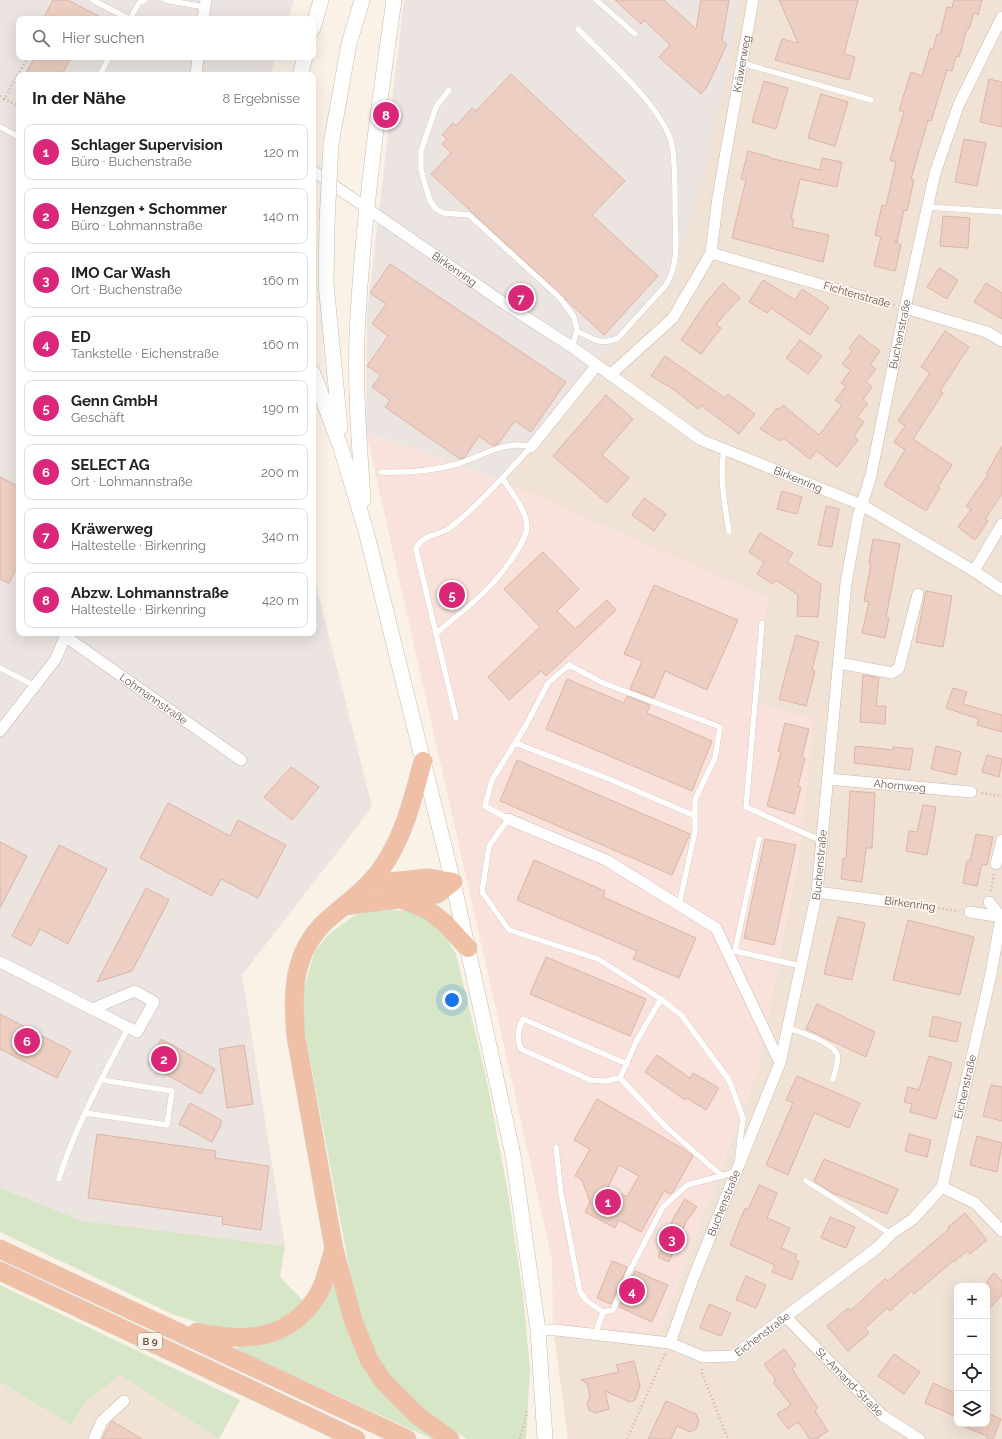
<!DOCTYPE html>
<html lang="de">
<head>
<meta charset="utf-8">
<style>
  :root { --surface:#fff; --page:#f2f2f2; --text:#222; --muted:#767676; --line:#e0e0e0; --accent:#db2777 }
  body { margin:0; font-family:Raleway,sans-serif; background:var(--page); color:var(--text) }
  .controls { position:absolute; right:12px; bottom:12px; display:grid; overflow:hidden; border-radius:8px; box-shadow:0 4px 16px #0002 }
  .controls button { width:36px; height:36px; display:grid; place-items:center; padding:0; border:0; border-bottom:1px solid var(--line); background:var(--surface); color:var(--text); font:20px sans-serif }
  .you { position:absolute; left:452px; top:1000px; width:14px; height:14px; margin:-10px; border:3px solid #fff; border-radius:50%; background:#1a73e8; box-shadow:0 0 0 6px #1a73e833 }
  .badge { display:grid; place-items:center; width:26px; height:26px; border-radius:50%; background:var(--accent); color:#fff; font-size:13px; font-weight:700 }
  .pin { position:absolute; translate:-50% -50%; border:2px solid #fff; box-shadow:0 1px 4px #0006 }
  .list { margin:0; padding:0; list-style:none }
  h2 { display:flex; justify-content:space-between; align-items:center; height:52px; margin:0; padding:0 16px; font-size:17px }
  h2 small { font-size:13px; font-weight:400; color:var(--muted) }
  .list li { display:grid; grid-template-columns:26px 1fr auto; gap:12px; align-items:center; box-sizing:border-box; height:56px; margin:0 8px 8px; padding:0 8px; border:1px solid var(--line); border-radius:8px }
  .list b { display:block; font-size:15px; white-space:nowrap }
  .list p { margin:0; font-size:13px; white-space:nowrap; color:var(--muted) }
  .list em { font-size:13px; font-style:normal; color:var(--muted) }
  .icon { flex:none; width:22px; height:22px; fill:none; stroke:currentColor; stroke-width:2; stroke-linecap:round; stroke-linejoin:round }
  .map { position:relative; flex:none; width:1002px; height:1439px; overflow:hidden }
  .search { position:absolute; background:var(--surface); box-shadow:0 4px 16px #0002; left:16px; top:16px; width:300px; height:44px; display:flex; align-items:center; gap:10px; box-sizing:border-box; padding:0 14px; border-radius:8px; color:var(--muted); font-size:15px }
  .panel { position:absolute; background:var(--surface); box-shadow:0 4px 16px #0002; left:16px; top:72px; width:300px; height:564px; border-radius:8px }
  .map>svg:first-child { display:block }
  .residential { fill:#f1e2d6; fill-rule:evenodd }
  .commercial { fill:#f9e2dc }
  .industrial { fill:#ebe4e0 }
  .green { fill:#d7e6c7 }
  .building { fill:#eccfc2; stroke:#ddb4a4; fill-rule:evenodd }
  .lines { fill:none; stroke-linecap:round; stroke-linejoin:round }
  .service-casing { stroke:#cbb8ae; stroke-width:6 }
  .minor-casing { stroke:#cbb8ae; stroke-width:12 }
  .secondary-casing { stroke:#cfbaaf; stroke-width:16 }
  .trunk-casing { stroke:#d7d0cd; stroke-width:19 }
  .path { stroke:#d1b2a5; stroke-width:2.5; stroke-dasharray:1 3; stroke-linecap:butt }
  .service { stroke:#fff; stroke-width:5.5 }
  .minor { stroke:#fff; stroke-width:11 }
  .secondary { stroke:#fff; stroke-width:15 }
  .trunk { stroke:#efc0a6; stroke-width:18 }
  .secondary-bridge-casing { stroke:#cfbaaf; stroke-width:16; stroke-linecap:butt }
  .secondary-bridge { stroke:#fff; stroke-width:15 }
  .labels { text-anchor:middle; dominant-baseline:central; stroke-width:4; stroke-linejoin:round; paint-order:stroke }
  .shield { fill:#fdf5ed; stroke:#9b867e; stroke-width:1 }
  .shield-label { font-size:10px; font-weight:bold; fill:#71574e }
  .street-label { font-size:11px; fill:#71574e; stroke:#fdf5ed }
</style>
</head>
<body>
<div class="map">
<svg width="1002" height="1439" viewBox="0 0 1002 1439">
  <rect width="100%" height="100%" fill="#faf1e7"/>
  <path class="residential" d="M740,0H1002V1439H568L553,1327L660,1331L758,1070L799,854L755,703L767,598L497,479L674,279L707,159L731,51ZM957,1286H987V1424H957Z
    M120,1375L219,1439H0V1382L71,1425L86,1402Z"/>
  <path class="commercial" d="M366,432L497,479L767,598L755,703L814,719L799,854L758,1070L660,1331L553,1327L552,1259Z"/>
  <path class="industrial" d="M0,0H294L288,19H19V57H276L270,75H19V633H313V573L372,807L242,975L285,1246L83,1221L0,1188Z
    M404,0H740L731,51L707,159L674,279L497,479L366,432L367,312Z"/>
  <path class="green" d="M383,909L408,911L427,918L442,931L456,954L486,1077L508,1193L523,1295L530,1369L526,1439H467L438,1421L411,1400L389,1376L371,1350L358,1314L303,1022L302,997L314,953L327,936L342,924L358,914Z
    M0,1188L83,1221L285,1246L280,1277L304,1302L280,1323L251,1331L218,1329L172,1314L0,1232Z
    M332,1275L364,1361L442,1439H432L236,1349L238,1346L286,1335Z
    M0,1285L240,1400L219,1439L120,1375L86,1402L71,1425L0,1382Z"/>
  <path class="building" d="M53,0H68L104,19H43Z
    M615,0H664L696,29L701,0H729L722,40L727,44L707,87L701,94L659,57L670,45L644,20L641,24Z
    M779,0H858L844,54L855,57L849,80L775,60L782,39L798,43Z
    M954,0H982L978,15L974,13L969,29H967L959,57L956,56L952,71L947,70L931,121L928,120L911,179L914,180L907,211L904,210L897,242L894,241L901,245L895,271L874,266L881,237L875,235L882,205L886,206L896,162L890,160L904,112L899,110L911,72L922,76L930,49H933L937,34L940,35L947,7L952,8Z
    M35,57H71L62,75H25Z
    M511,74L625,181L592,215L658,276L604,335L431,174L451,153L442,144L447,139L442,135L453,123L456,126L472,108L476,111Z
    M989,79L1002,82V127L980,122Z
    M764,81L788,88L776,129L752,122Z
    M821,94L848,102L835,146L808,138Z
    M964,139L986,143L977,186L955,182Z
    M748,151L770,157V158L820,170L822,158L842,162L837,187L800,179L791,219H794L792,227L829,235L823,262L732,238L746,180L741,179Z
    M943,216L970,218L968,248L940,246Z
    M390,264L566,382L531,432L515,421L498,444L493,446L479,436L465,457L460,459L385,407L390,400L372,387L381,375L367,366L388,336L372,324L386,304L370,293Z
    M939,268L958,280L947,299L927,287Z
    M763,280L795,300L802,289L829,307L810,335L771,308L767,313L749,302Z
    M723,283L740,298L716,324L721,328L701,354L681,340L708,300Z
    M986,283L1002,293V319L974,302Z
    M945,331L969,347L940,391L943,393L913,439L952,465L938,487L940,488L926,511L884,485L905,450L894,442L905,426L898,421L930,373L921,367Z
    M859,335L880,351L870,365L876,369L866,382L872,387L863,400L868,404L857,417L864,422L854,436L858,440L837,467L817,451L810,459L783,438L781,441L760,429L777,408L779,410L783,405L819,435L842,405L835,400L846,386L841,383L851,370L842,364L852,351L849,348Z
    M800,340L822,356L808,374L786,358Z
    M665,356L725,398L728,394L755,414L739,434L701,405L698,409L673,389L651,376Z
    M606,395L633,419L602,455L629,478L607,503L553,456Z
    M1002,446V494L985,519L988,521L975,540L958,527L971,509L966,506L988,475L986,474Z
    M0,477L19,487V563L9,583L0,579Z
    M782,491L802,497L797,514L777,509Z
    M644,498L666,514L654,531L632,515Z
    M826,506L839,509L832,547L818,545Z
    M760,533L793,553L787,562L821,584L818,617L797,616L798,595L776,580L773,584L757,574L764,562L749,552Z
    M873,539L900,544L886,618H889L885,638L862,633L869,602L864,601L871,564L869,563Z
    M543,552L579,589L557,611L575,629L607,600L616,610L546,676L541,671L509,700L488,677L540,627L504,589Z
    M654,585L738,620L707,690L665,671L654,698L630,689L642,661L624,654Z
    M926,591L952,596L943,647L916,642Z
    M796,635L819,642L812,670L815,671L806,706L779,699Z
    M863,675L879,678L876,706H886L885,724L860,722Z
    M567,679L624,703L627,696L650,705L647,713L712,741L692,791L546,729Z
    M953,688L967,692L963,704L1002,715V732L977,725L979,719L946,708Z
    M785,723L809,729L802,757L805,758L798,786L801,787L794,814L767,806L781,752L778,751Z
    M855,746L893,750V747L913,749L910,770L854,763Z
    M936,746L961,752L956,775L931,769Z
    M987,755L1002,759L999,777L982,772Z
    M517,760L690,834L672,875L500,801Z
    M291,767L319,787L292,820L264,797Z
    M850,791L875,793L872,848H866L862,882L841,879L843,858H846Z
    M168,803L230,836L238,820L286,845L258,898L221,879L212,896L140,858Z
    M923,805L936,807L927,855L906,851L909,831L917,832Z
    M976,834L993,837L987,865L982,864L977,886L963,883L967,861H970Z
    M765,839L796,845L774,945L744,938Z
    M0,842L27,856L0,908Z
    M59,845L107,869L68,944L40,929L31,946L12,936Z
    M534,860L605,891L603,897L696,938L679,978L633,959L637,951L517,900Z
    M146,888L169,900L132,971L97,982Z
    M838,917L865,923L852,980L824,974Z
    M908,920L974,937L960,995L893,980Z
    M546,957L646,999L630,1036L530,994Z
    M817,1004L875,1032L866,1057L806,1029Z
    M0,1014L71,1051L57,1078L0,1049Z
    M933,1016L961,1023L957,1042L929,1036Z
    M161,1039L215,1069L201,1094L148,1064Z
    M244,1045L253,1104L227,1108L219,1049Z
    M657,1055L690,1078L693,1073L719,1088L706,1110L687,1098L685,1100L645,1072Z
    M929,1056L952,1063L936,1119L910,1112L912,1104L904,1102L908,1087L919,1090Z
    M797,1076L860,1103L849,1128L814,1113L788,1175L766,1165L793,1103L786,1100Z
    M991,1085L1002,1087V1121L983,1116Z
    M597,1099L685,1150L693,1156L673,1192L670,1194L664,1191L641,1232L619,1220L615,1228L585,1212L590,1202L582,1180L575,1176L590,1149L574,1140ZM619,1165L639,1176L627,1197L608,1187Z
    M190,1103L221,1120V1125L212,1142L179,1124Z
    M97,1134L216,1151L215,1158L269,1166L261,1230L222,1224L223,1217L88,1198Z
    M909,1134L931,1140L927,1157L905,1151Z
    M977,1136L1002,1143L997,1172L970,1165Z
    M824,1159L898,1189L887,1214L831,1192L814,1181Z
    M759,1185L777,1193L767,1218L790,1228L781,1248L797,1255L795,1260L799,1261L792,1280L772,1272L775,1265L730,1245L745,1208L748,1210Z
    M685,1199L697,1207L686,1222L669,1262L658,1257L674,1217Z
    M965,1213L987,1240L970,1254L967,1251L954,1262L953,1261L914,1294L911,1291L890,1311L887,1308L865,1328L869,1333L848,1351L827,1326L848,1308L850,1311L885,1279L888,1281L949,1229L948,1227Z
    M830,1217L855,1227L846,1248L821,1238Z
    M612,1261L627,1267L611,1304L597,1298Z
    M635,1271L668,1285L652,1322L619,1307Z
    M994,1273L1002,1281V1295L987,1311V1281Z
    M746,1276L766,1285L756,1308L736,1300Z
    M709,1304L731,1313L721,1336L700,1328Z
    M784,1349L796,1365L792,1369L818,1408L815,1411L828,1431L816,1439H810L798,1422L788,1429L777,1414L791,1405L773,1382L776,1380L764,1364Z
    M894,1354L920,1372L904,1394L878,1376Z
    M634,1361L640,1386L635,1400L630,1402L605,1391L609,1409L596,1413L589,1410L587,1404L590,1397L587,1383L581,1380L619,1372L616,1365Z
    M933,1383L957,1394V1417L925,1403Z
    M666,1401L696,1414L699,1421L696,1429L690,1432L677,1426L671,1439H648Z
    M987,1413L1001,1419L993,1439H987V1436L958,1424H987Z
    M112,1421L142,1439H102Z"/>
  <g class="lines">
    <defs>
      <path id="service" d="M93,0L129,19
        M165,0L205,7
        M596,0L635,34
        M130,19L139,3L145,0
        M742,63L871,100
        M100,75L109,57
        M449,90L436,107L421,151V170L430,201L436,209L444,213L469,215L560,298L574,317L577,331L572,347
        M0,127L19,137
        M927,207L1002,212
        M577,331C593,339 601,346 618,338L666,285C679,264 676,238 675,214C675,196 676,153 670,138C656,101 606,58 578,29
        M724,450C719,477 725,505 729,532
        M381,472C406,473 430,471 454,465C479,458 505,439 531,447C505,475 480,504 451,527C439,537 422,533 416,549L456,718
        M762,623L746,807L822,841
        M436,633C468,607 493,589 515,554C520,546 527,536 527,526C526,509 511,492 502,478
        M0,668L35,686
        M515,743L609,779L695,816
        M759,839L735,951L801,966
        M661,999L598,959L509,930L482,892L489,846L508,819L485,806L492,780L525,727L548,683L569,665L603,683L720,727L715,758L695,800V832L679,905
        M788,1028C800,1032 832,1042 837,1054C839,1062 835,1072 833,1079
        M620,1078L605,1081L590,1080L521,1049C516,1037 518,1030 523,1019L627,1064
        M85,1113L167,1125L172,1091L102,1080
        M556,1147L561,1193L580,1292L587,1301L603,1312
        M722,1176L666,1127L620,1078L636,1042L661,999L682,1016L729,1080L743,1118L738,1157
        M59,1179C75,1126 103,1077 128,1028
        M806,1181L891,1234
        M595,1335L603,1312L613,1310L629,1272L663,1207L687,1185L736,1172"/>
      <g id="minor">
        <path d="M203,19L206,0"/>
        <path d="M196,75L198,57"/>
        <path id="s1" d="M313,171L508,306L572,347L701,440L862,505L974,571L1002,590"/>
        <path d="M711,253L867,298"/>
        <path d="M905,308L987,332L1002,341"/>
        <path id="s2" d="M610,375L673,318L711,253L718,197L753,0"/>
        <path d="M531,447L597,365"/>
        <path d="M974,571L1002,524"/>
        <path id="s3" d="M66,637L241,760"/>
        <path d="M839,663L892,673L899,668L918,594"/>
        <path d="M0,731L55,660L67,633"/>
        <path id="s4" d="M828,779L971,792"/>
        <path d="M508,819L606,860L716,928L780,1063"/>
        <path d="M996,864L1002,840"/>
        <path d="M817,892L892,902"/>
        <path d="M970,912L1002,917"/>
        <path d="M0,962C46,985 91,1009 137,1032L154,1002L135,991L92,1009"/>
        <path d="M942,1187L975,1203L1002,1231"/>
        <path id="s5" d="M786,1317L883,1416L919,1439"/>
        <path id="s6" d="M538,1330H556L670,1343L703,1357L733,1356L877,1248L891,1234L913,1219L942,1187L991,974L1001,917L989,902"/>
        <path id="s7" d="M670,1343L693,1279L780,1063L817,892L846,583L858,517L871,475L905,308L935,173L959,104L1002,17"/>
        <path d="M94,1439L102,1421L124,1401"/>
      </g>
      <path id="secondary" d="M313,28L321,0
        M300,75L305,57
        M331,144L349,44L362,0
        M327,222L326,284L340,428
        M313,373L341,448L366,531L453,882L513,1155L538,1330L545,1439
        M363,500C359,439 354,377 358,316C364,210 379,105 394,0"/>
      <path id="trunk" d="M423,761C413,798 404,837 381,869C366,890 345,904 326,921C292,953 292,994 296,1037L334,1249L353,1320L369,1360L384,1382L418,1416L450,1439
        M369,884L427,878L453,882
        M403,900L428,910L446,924L468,948
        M345,906L437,894L453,882
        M0,1249L407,1439
        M0,1271L356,1439
        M197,1332C246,1343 291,1340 319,1293C326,1280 329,1263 334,1249"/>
    </defs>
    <use href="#service" class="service-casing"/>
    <use href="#minor" class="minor-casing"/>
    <use href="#secondary" class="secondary-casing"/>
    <use href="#trunk" class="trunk-casing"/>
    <path class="path" d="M0,96L4,99L28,57
      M4,99L19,106
      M878,301L895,305
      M982,793L1002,796
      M991,891L994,874
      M903,903L959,911
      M702,1369V1373L728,1439
      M520,1439L528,1409
      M627,1439L665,1354"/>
    <use href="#service" class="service"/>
    <use href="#minor" class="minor"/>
    <use href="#secondary" class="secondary"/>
    <use href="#trunk" class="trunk"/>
    <defs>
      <path id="secondary-bridge" d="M327,222L331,144"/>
    </defs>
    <use href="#secondary-bridge" class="secondary-bridge-casing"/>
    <use href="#secondary-bridge" class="secondary-bridge"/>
  </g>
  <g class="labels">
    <rect class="shield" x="138" y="1333" width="24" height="16" rx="3"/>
    <g class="shield-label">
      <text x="150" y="1341">B 9</text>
    </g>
    <g class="street-label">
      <text stroke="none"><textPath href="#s2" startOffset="352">Kräwerweg</textPath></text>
      <text stroke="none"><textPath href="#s1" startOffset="172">Birkenring</textPath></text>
      <text transform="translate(857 295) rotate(16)">Fichtenstraße</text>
      <text stroke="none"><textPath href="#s7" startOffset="1041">Buchenstraße</textPath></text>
      <text stroke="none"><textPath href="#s1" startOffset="577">Birkenring</textPath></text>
      <text stroke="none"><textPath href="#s3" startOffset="107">Lohmannstraße</textPath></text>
      <text stroke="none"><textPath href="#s4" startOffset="72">Ahornweg</textPath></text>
      <text stroke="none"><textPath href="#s7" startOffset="503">Buchenstraße</textPath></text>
      <text transform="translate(910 904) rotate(8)">Birkenring</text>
      <text stroke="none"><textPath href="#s6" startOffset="571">Eichenstraße</textPath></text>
      <text stroke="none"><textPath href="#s7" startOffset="150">Buchenstraße</textPath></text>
      <text stroke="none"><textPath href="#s6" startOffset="235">Eichenstraße</textPath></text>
      <text stroke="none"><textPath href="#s5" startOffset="91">St.-Amand-Straße</textPath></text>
    </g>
  </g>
</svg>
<div class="controls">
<button>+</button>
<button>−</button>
<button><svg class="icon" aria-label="locate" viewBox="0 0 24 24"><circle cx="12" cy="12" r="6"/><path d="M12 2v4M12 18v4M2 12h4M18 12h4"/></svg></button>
<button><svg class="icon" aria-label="layers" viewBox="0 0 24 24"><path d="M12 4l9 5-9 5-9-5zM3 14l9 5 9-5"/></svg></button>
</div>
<div class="you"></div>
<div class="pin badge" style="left:608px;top:1202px">1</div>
<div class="pin badge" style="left:164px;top:1059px">2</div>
<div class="pin badge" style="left:672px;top:1239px">3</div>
<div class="pin badge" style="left:632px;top:1291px">4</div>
<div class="pin badge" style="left:452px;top:595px">5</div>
<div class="pin badge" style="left:27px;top:1041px">6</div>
<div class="pin badge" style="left:521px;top:298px">7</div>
<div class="pin badge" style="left:386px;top:115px">8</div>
<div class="search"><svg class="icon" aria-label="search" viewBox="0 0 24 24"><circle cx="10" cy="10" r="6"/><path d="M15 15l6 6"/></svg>Hier suchen</div>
<section class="panel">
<h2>In der Nähe<small>8 Ergebnisse</small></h2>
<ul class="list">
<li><span class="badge">1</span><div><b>Schlager Supervision</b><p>Büro · Buchenstraße</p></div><em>120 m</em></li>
<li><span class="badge">2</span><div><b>Henzgen + Schommer</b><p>Büro · Lohmannstraße</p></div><em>140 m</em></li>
<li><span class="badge">3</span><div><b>IMO Car Wash</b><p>Ort · Buchenstraße</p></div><em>160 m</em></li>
<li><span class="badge">4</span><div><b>ED</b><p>Tankstelle · Eichenstraße</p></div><em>160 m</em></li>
<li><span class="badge">5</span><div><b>Genn GmbH</b><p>Geschäft</p></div><em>190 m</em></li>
<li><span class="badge">6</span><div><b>SELECT AG</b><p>Ort · Lohmannstraße</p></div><em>200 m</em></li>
<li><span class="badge">7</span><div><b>Kräwerweg</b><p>Haltestelle · Birkenring</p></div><em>340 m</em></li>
<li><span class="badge">8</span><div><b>Abzw. Lohmannstraße</b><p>Haltestelle · Birkenring</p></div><em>420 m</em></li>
</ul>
</section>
</div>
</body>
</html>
